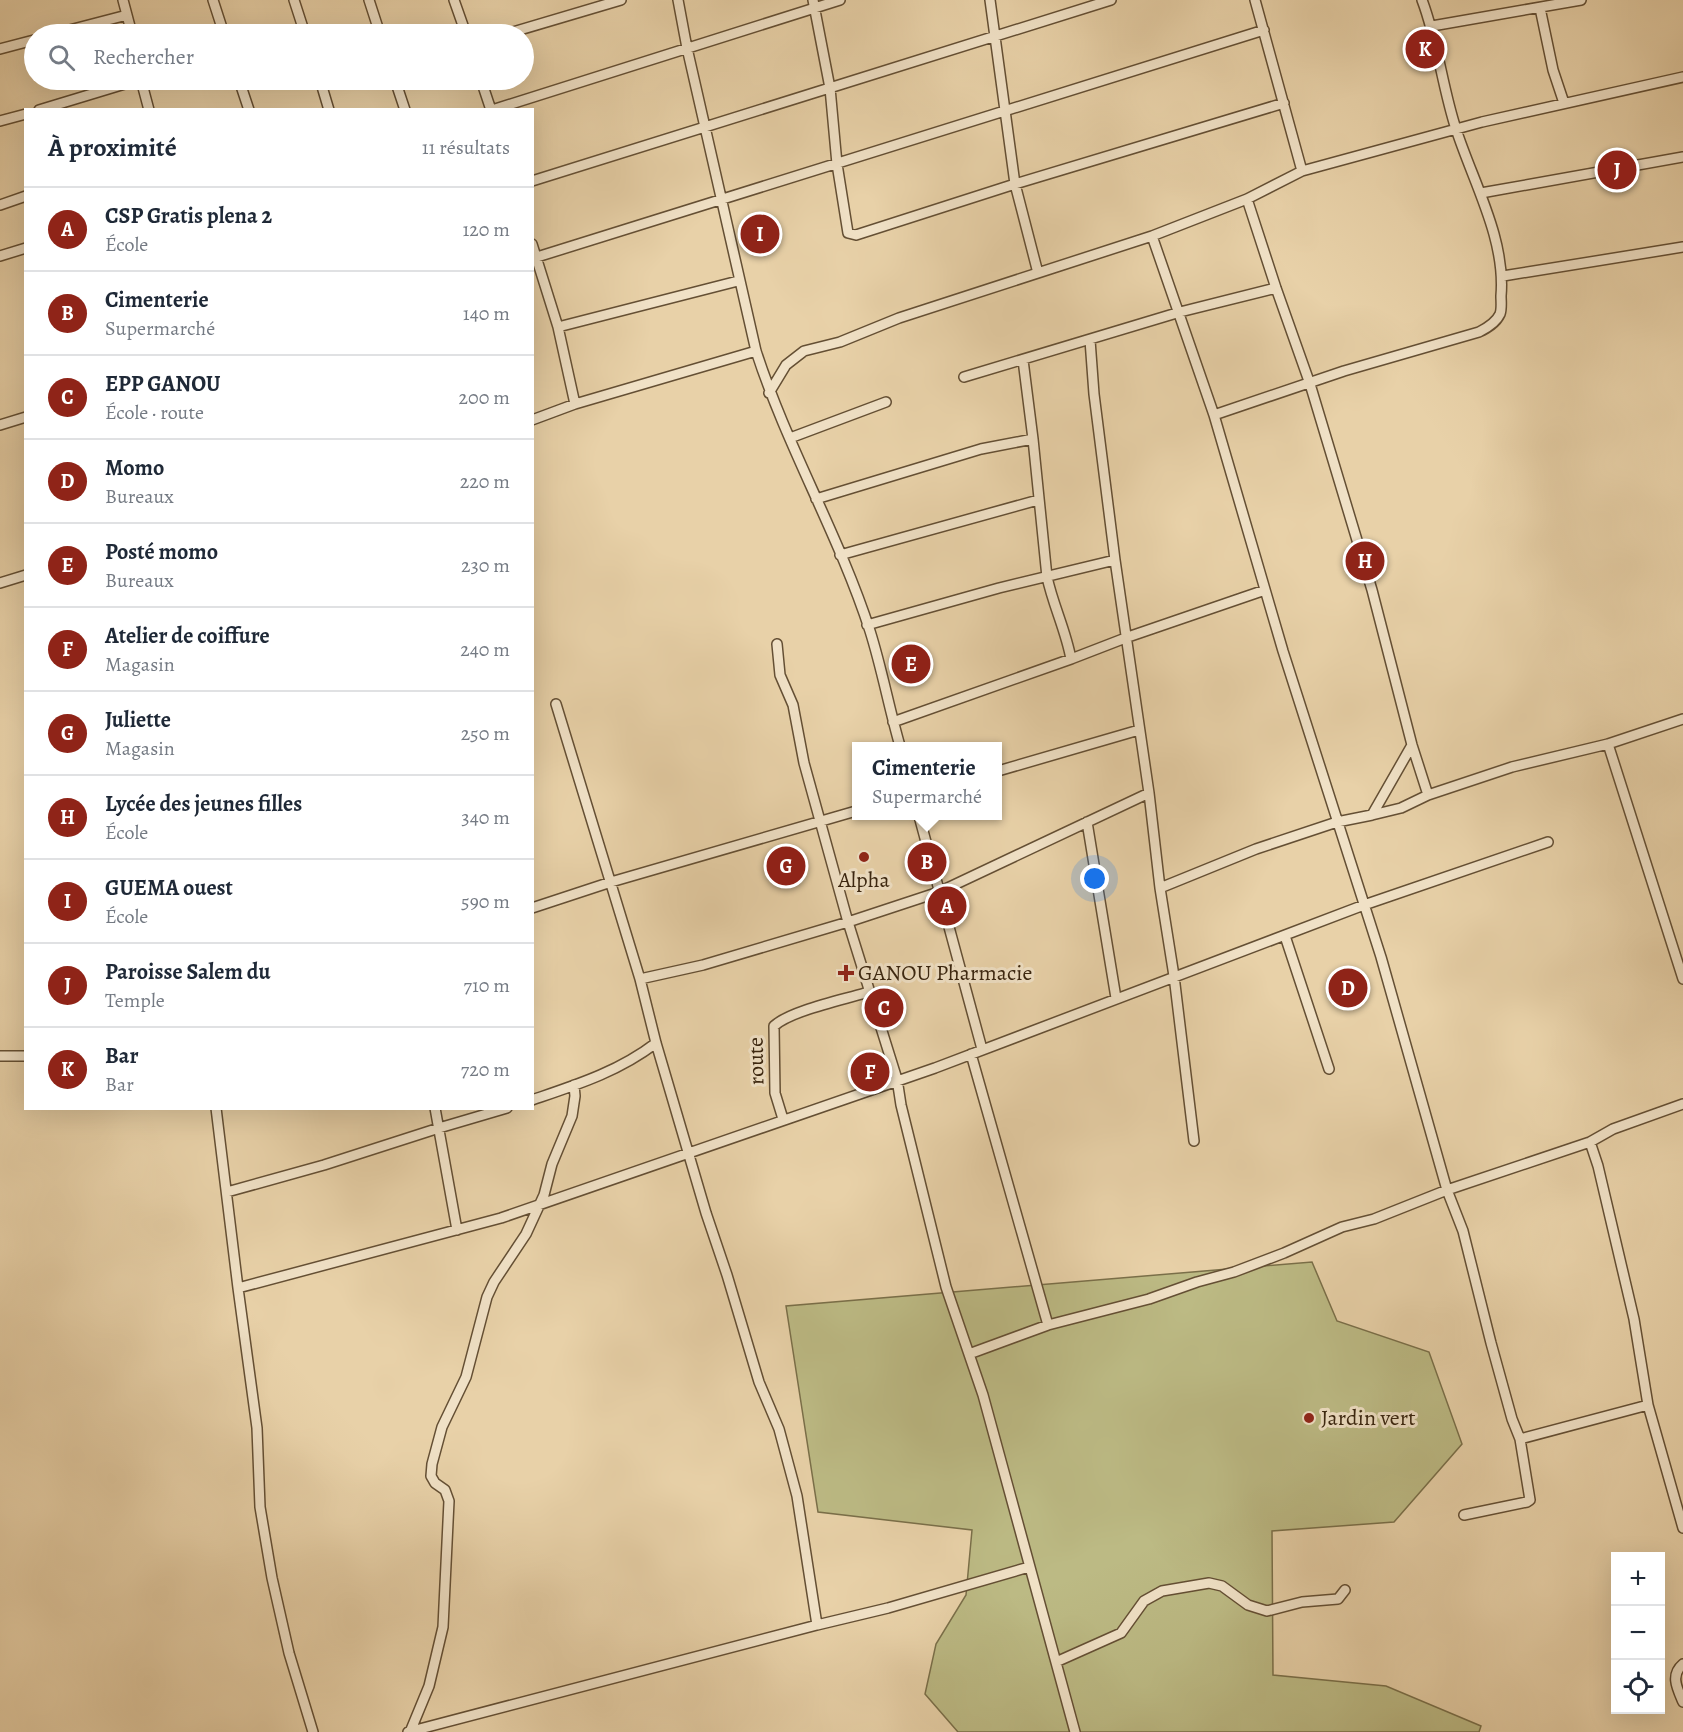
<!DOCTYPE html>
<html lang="fr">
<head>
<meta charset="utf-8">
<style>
  :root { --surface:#fff; --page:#f2f2f3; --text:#1f2937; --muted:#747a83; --line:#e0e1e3; --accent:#8f2418 }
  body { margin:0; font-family:Alegreya,serif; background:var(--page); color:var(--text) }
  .controls { position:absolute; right:18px; bottom:18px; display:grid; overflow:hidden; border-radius:0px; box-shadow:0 6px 24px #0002 }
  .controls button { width:54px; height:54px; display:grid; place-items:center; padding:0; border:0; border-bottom:2px solid var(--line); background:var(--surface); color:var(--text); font:30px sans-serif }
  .you { position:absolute; left:1095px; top:879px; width:21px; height:21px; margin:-15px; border:4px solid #fff; border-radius:50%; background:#1a73e8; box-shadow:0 0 0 9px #1a73e833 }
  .badge { display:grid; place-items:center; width:39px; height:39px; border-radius:50%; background:var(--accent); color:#fff; font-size:20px; font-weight:700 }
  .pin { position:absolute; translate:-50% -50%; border:3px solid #fff; box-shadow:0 2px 6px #0006 }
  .popup { position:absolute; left:852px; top:742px; width:150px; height:78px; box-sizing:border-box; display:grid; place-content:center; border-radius:0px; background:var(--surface); filter:drop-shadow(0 2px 4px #0005); font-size:20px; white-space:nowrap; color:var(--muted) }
  .popup b { font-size:22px; color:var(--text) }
  .popup::after { content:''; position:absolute; left:50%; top:100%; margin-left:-12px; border:12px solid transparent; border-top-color:var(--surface) }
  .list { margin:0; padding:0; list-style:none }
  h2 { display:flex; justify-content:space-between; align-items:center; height:78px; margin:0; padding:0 24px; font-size:26px }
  h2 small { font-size:20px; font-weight:400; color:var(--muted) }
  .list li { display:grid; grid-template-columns:39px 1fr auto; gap:18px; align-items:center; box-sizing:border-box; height:84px; padding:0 24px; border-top:2px solid var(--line) }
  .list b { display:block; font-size:22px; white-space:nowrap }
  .list p { margin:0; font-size:20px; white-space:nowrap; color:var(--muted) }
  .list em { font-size:20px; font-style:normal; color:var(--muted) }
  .icon { flex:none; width:33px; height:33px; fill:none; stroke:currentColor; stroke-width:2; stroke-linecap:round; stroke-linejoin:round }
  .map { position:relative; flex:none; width:1683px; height:1732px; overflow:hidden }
  .search { position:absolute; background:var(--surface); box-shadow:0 6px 24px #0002; left:24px; top:24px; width:510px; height:66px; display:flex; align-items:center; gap:15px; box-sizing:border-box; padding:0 21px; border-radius:33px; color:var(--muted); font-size:22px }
  .panel { position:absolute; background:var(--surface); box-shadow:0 6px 24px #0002; left:24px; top:108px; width:510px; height:1002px; border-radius:0px }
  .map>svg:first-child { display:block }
  .green { fill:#bcba84; stroke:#7a6f49; stroke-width:1.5 }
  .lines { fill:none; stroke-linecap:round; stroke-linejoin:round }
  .street-casing { stroke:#644f34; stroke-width:12 }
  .street { stroke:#f0e1c6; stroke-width:9 }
  .poi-dot { fill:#8f2418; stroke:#f0e1c6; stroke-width:2 }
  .labels { text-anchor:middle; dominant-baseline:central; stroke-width:6; stroke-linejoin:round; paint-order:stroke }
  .poi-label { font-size:22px; fill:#38240e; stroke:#f0e1c6; text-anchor:start }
  .street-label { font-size:22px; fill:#38240e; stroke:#f0e1c6 }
</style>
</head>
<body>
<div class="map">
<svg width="1683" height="1732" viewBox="0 0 1683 1732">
  <rect width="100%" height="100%" fill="#e8d1a8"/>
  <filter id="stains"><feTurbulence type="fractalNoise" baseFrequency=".00333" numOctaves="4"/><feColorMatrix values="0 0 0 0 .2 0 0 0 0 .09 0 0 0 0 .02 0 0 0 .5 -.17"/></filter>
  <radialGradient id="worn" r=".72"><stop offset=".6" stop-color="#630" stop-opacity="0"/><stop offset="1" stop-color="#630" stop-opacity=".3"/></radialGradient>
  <path class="green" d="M1312,1262L1337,1321L1429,1352L1462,1444L1394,1522L1272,1531L1273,1675L1386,1686L1481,1726L1479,1732H958L925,1694L936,1644L966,1595L972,1530L818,1512L786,1306Z"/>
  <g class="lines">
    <defs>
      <path id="street" d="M123,0L132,34
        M213,0L224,34
        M294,0L305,34
        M369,0L380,34
        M454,0L466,34
        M678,0L687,48L756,351C787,447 839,535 870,631C882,669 889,708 900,746
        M813,0L830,88L837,164L848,233L856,235L1015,184L1284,103
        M990,0L1015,184L1038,273
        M1255,0L1302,171
        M1540,8L1553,70L1564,103
        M1432,26L1581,0
        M54,34L127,15
        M506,34L621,0
        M0,49L34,40
        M141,80L149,110
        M239,80L249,110
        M320,80L329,110
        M395,80L405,110
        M481,80L491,110
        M39,110L138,80
        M492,110L840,0
        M0,121L26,114
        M532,181L1111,0
        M1481,193L1683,157
        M1247,199L1276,288L1310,384L1372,590L1412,745L1428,795
        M0,205L26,196
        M1152,236L1214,415L1283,651L1381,957L1447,1190L1463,1231L1491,1343L1512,1419L1520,1439L1530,1500L1527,1502L1464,1515
        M532,244L558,327L575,404
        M0,256L26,248
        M537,257L1264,30
        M1503,276L1683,247
        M558,327L738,281
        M1090,340L1094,394L1115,560L1149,793L1160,888L1174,976L1194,1141
        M1023,360L1033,439L1047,577C1053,605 1066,631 1071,659
        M964,377L1180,312L1276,288
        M769,393L786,365L804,351L840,342L899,318L1152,236L1247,199L1302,171L1482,122L1683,77
        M1214,415L1344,371L1479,332C1487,328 1496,323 1500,314C1502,309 1501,301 1501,296C1506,239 1473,182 1456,129C1442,86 1438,42 1422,0
        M532,420L575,404L756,351
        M0,425L26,417
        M790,438L886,402
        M816,499L981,449L1033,439
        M840,555L1038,500
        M0,583L26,575
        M867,625L999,588L1115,560
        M777,644L780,675L793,705L804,763L848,922L897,1079L901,1105L946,1287L983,1395L1075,1732
        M556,704L640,979L656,1043L706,1213L727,1275L759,1382L779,1429L797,1496L817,1625L888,1608L1029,1567
        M893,722L1071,659L1128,637L1265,590
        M1608,744L1683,719
        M998,771L1139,730
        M1372,815L1401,808L1428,795L1512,767L1608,744L1683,979
        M919,816L982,1049
        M1087,822L1116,998
        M1160,888L1256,849L1337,822L1372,815L1412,745
        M532,908L611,882L856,811
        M1285,936L1329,1069
        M640,979L703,965L848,922L939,892L1149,793
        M971,1054L1048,1325
        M0,1056H26
        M532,1100C576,1085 618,1072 656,1043
        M216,1108L238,1288
        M435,1108L457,1230
        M783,1119L775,1093L774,1026C790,1011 842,1000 865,993
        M1590,1142L1598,1166L1634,1319L1648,1405L1683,1528
        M227,1192L324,1165L439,1128L507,1108
        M969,1354L1048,1325L1149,1299L1197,1282L1234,1272L1284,1253L1342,1227L1374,1219L1447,1190L1590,1142L1613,1129L1683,1104
        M1520,1439L1648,1405
        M1056,1662L1121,1633L1144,1601L1162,1591L1209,1583L1222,1586L1248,1605L1267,1611L1302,1602L1338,1599L1345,1590
        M1683,1664C1670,1675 1677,1688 1683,1702
        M313,1732L289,1653L272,1578L260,1507L257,1428L238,1288L501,1218L935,1068L1364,905L1548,842
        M408,1732L817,1625
        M410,1732L429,1686L443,1627L449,1501L445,1490L435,1483L431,1476L432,1464L442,1427L466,1377L487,1297L494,1282L526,1234L544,1195L552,1164L572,1116L575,1096L574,1085"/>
    </defs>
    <use href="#street" class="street-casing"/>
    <use href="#street" class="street"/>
  </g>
  <g class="poi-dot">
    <circle cx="864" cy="857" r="6"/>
    <path d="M843 964h6v6h6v6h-6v6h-6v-6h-6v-6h6z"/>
    <circle cx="1309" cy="1418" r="6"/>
  </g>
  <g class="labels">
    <g class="poi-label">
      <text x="864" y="880" text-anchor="middle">Alpha</text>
      <text x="858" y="973">GANOU Pharmacie</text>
      <text x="1321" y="1418">Jardin vert</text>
    </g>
    <g class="street-label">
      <text transform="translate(756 1061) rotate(-91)">route</text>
    </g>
  </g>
  <rect width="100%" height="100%" filter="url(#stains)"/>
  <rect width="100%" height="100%" fill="url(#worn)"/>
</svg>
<div class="controls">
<button>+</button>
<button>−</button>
<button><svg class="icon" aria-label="locate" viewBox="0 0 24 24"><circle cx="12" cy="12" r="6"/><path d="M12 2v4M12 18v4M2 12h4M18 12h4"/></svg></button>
</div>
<div class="you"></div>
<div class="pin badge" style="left:947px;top:906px">A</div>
<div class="pin badge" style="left:927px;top:862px">B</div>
<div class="popup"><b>Cimenterie</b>Supermarché</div>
<div class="pin badge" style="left:884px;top:1008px">C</div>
<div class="pin badge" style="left:1348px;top:988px">D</div>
<div class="pin badge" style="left:911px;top:664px">E</div>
<div class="pin badge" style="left:870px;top:1072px">F</div>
<div class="pin badge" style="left:786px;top:866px">G</div>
<div class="pin badge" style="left:1365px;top:561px">H</div>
<div class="pin badge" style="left:760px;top:234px">I</div>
<div class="pin badge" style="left:1617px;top:170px">J</div>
<div class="pin badge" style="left:1425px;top:49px">K</div>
<div class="search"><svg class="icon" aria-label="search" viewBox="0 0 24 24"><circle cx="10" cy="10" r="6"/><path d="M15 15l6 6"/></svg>Rechercher</div>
<section class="panel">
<h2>À proximité<small>11 résultats</small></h2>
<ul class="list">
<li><span class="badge">A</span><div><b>CSP Gratis plena 2</b><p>École</p></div><em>120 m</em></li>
<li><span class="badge">B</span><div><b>Cimenterie</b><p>Supermarché</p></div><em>140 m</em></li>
<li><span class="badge">C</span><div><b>EPP GANOU</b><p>École · route</p></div><em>200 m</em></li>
<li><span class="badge">D</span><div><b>Momo</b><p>Bureaux</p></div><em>220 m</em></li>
<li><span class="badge">E</span><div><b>Posté momo</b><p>Bureaux</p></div><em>230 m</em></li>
<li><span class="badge">F</span><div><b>Atelier de coiffure</b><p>Magasin</p></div><em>240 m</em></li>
<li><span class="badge">G</span><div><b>Juliette</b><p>Magasin</p></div><em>250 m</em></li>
<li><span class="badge">H</span><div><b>Lycée des jeunes filles</b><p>École</p></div><em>340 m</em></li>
<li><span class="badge">I</span><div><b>GUEMA ouest</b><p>École</p></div><em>590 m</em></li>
<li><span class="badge">J</span><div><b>Paroisse Salem du</b><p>Temple</p></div><em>710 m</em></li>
<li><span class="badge">K</span><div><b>Bar</b><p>Bar</p></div><em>720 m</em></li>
</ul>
</section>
</div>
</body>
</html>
